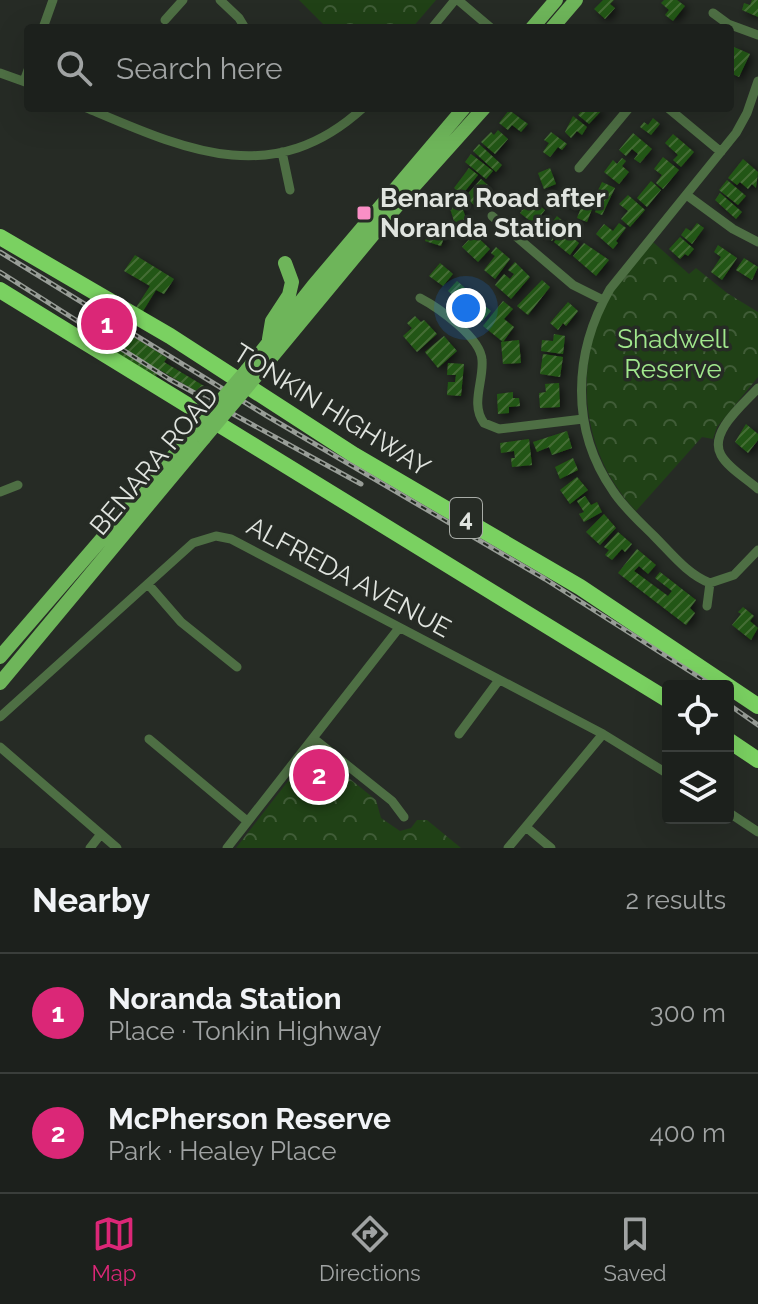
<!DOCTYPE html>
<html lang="en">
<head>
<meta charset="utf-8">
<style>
  :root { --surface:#1c201c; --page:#292d29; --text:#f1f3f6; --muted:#a0a3a3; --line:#3a3e3b; --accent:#db2777 }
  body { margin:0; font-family:Raleway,sans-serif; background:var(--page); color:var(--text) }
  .controls { position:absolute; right:24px; bottom:24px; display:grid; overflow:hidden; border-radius:8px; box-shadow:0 8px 32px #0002 }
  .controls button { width:72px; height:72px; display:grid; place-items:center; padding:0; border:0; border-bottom:2px solid var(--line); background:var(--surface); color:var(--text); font:40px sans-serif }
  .you { position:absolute; left:466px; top:308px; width:28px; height:28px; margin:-20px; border:6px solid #fff; border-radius:50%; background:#1a73e8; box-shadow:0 0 0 12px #1a73e833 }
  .badge { display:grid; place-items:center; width:52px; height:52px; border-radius:50%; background:var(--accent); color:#fff; font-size:26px; font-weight:700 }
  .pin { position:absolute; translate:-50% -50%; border:4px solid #fff; box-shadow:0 2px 8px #0006 }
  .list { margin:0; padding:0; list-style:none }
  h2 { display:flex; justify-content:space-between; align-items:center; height:104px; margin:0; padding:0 32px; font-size:34px }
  h2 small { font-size:26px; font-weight:400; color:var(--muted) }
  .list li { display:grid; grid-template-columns:52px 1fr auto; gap:24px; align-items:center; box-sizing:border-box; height:120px; padding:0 32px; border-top:2px solid var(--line) }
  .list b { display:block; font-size:30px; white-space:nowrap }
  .list p { margin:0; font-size:26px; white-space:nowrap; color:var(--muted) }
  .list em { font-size:26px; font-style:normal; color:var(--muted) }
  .icon { flex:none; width:44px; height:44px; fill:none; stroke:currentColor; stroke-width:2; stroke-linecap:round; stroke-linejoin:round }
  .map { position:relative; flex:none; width:758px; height:848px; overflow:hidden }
  .search { position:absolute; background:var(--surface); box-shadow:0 8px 32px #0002; left:24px; right:24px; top:24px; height:88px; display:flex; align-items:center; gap:20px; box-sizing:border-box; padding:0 28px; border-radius:8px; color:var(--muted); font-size:30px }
  .sheet { height:344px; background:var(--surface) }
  nav { display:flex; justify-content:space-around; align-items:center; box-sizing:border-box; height:112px; border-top:2px solid var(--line); background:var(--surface); font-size:22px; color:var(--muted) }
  nav a { display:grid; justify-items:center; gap:4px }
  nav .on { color:var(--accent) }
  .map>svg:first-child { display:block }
  .park { fill:url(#park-crowns) }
  .building { fill:url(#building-hatch); filter:url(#shadow) }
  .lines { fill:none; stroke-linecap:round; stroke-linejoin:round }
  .minor { stroke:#4e6f44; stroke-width:9 }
  .primary { stroke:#6eb55a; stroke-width:14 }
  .motorway { stroke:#7ad161; stroke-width:16 }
  .rail-casing { stroke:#989d97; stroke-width:5 }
  .rail { stroke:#262b25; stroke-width:2; stroke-dasharray:6; stroke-linecap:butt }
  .primary-bridge { stroke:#6eb55a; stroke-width:14 }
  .poi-dot { fill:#fa8fc6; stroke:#262b25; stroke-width:3 }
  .labels { text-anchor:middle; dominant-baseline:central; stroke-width:7; stroke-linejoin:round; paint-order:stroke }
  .shield { fill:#262b25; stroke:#a8aca7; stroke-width:2 }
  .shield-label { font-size:24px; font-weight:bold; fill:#e0e4df }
  .poi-label { font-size:26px; font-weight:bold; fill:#e0e4df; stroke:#262b25; text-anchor:start }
  .park-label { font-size:26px; fill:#a1e88d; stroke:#262b25 }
  .street-label { font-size:26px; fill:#e0e4df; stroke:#262b25 }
</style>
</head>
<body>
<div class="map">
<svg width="758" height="848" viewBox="0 0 758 848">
  <defs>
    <pattern id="park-crowns" width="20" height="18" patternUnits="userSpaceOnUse" patternTransform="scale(2)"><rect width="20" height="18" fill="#204116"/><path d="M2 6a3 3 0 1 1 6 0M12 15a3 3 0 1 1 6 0" fill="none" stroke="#405c37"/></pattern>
    <pattern id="building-hatch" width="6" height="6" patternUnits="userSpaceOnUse" patternTransform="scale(2)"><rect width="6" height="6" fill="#245614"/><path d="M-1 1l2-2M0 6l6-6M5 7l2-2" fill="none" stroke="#446e36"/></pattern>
    <filter id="shadow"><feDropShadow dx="3.5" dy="3.5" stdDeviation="4" flood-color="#0009"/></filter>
  </defs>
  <rect width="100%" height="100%" fill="#262b25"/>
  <path class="park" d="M299,0H436L412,28H327Z
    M653,242L689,274L696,268L727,293L758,312V377L717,427L713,439L702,437L636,511C579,452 571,359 614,290C625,273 640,257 653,242Z
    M313,749L376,800L381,818L400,831L411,828L417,820H427L461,848H236Z"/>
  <path class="building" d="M603,0H614L610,4L615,8L605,19L594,9Z
    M664,0H677L685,6L673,21L665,15L669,10L661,3Z
    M752,0H758V17L742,10L744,3L750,5Z
    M734,47L750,54L739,77L730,73V55Z
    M584,108H604L589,124L578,115Z
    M509,110L528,124L521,132L512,125L508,130L499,123Z
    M573,116L587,127L582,135L577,131L571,138L565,132Z
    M653,118L660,124L651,135L640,127L644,122L648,125Z
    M498,130L508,139L495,154L481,142L491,132L494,135Z
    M551,132L567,144L562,150L558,147L550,157L543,152L549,143L544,140Z
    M633,133L652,149L640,163L634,159L638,154L632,149L626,156L619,150Z
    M673,134L694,152L681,167L673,160L678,155L665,143Z
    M479,144L502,165L496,172L473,151Z
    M471,154L493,171L486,179L465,162Z
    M663,157L679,170L663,189L656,183L662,175L654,169Z
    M622,158L626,161L622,166L629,172L619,184L604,172L613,160L617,164Z
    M743,159L758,172L756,188L752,184L748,189L740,182L737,185L728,178Z
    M469,168L478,175L462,195L454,188Z
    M550,168L556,184L544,189L538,173Z
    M481,179L491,188L475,206L465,197Z
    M727,180L746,196L738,205L719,190Z
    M651,181L661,190L647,207L637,198Z
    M602,182L615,188L602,215L595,212L599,204L593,201Z
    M567,190L589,199L586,207L592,209L587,222L577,218L581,208L562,203Z
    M720,193L742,212L736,219L715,200Z
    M527,195L545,210L534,224L520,213L522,211L518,207Z
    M628,195L645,210L630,227L621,219L628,211L619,204Z
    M459,198L471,233L459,237L448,202Z
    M557,216L565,223L552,241L535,227L539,221L542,224L546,220L551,224Z
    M619,223L626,228L616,241L618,243L613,249L596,234L604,224L613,231Z
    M697,223L704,228L692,244L681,235L686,228L691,231Z
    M567,226L575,232L572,237L579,243L570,255L554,242Z
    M430,227L446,232L441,246L425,241Z
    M474,234L490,249L478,262L462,247Z
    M680,237L694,249L688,256L685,254L680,259L669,249Z
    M584,243L609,260L596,276L573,256Z
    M718,245L737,258L722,280L711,272L721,257L714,252Z
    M496,247L510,259L495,279L484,270L495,256L491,253Z
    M135,255L174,279L164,294L156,290L129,334L167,358L164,362L209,389L204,396L160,370L156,376L92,338L104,318L122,329L150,286L124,271Z
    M744,258L758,267L752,280L736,270Z
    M515,262L530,277L511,299L495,285L504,274L510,279L514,274L508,270Z
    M440,263L453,274L443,286L429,276Z
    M542,280L550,287L528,315L517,306Z
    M457,281L472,294L463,304L448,291Z
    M477,294L483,299L480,302L491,311L482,321L466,307Z
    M503,301L513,309L504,319L514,327L503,342L483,326Z
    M568,302L578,311L566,326L563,323L558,330L550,323Z
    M415,316L421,322L424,320L437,334L417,352L403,336L412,328L407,323Z
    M554,334L565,336L563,354L541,351L542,340L553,341Z
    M444,336L457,351L438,368L425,352Z
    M519,340L521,363L503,364L501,342Z
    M543,354L563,357L560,377L540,374Z
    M448,363L464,364L461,396L447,395L448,382H455L456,375H447Z
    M559,383L560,407L540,408L539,393L546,392L545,384Z
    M513,392V398H519L520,406L509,407V413L498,414L497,394Z
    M746,424L758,434V440L748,453L735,442Z
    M567,431L572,448L552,455L549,447L537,452L533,442Z
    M529,439L532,465L512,467L511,458H515L514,451L501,453L500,443Z
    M573,458L578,470L560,479L555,467Z
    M577,477L588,490L570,504L560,490Z
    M585,496L591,505L597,502L602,512L584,522L579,514L584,512L577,501Z
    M604,514L616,528L600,545L586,532Z
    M618,532L632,544L625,552L622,549L612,560L605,555L609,550L604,547Z
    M637,549L656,565L648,574L639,566L634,571L668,596L672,591L655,578L660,572L696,600L690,608L695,613L686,625L618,573Z
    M743,607L754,616L750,621L758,628L751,640L732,625L741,614L738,612Z"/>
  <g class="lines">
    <path class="minor" d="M220,0L239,18L245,28
      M458,0L491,28
      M713,13L728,24L758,35
      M165,20L183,0
      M43,28L53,0
      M432,28L455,0
      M0,73L28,83
      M24,81L28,70
      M87,108C184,149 272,191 363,108
      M668,108L721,152
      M282,152L290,190
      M579,168L629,108
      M688,196L733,229L758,242
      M492,216L573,285L603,300
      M420,298C439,308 481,338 482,360C484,381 470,404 484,423L499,429L583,419
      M758,388C745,403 708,432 721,455C728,468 747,479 758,489
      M0,492L18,485
      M710,583C688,575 671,553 654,536C640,522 624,508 613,491C570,429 573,353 610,289L736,133L747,113L758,81
      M710,583L734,575L758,550
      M148,584L181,622L237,667
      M707,606L710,583
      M0,717L193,543L216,536L231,539L603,734L668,774
      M459,734L499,680
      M313,738L392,801L404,817
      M149,739L247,821
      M0,747L117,848
      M728,812L758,832
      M526,827L551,848
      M90,848L101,834
      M227,848L399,628
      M508,848L603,734"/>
    <path class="primary" d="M532,28L556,0
      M552,28L576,0
      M269,339L272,321L289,295L292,282L285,263
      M247,370L313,286L464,108
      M256,376L406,195L484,108
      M0,657L194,432
      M0,683L204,438"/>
    <path class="motorway" d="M0,237L170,336L354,455L580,587L758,706
      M0,290L668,700
      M728,740L758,760"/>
    <defs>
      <path id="rail" d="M0,252L267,416L545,579L713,686
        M0,272L169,379L361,484
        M728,704L758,725"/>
    </defs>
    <use href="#rail" class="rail-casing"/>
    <use href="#rail" class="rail"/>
    <path class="primary-bridge" d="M194,432L247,370
      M204,438L256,376"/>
  </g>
  <rect class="poi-dot" x="356" y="205" width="16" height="16" rx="4"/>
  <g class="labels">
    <rect class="shield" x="450" y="498" width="32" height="40" rx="6"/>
    <g class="shield-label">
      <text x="466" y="518">4</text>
    </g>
    <g class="poi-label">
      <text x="380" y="198">Benara Road after<tspan x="380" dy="30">Noranda Station</tspan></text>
    </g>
    <g class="park-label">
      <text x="673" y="339">Shadwell<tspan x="673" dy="30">Reserve</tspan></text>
    </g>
    <g class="street-label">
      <text transform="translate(332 410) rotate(32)">TONKIN HIGHWAY</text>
      <text transform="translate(154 461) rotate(-50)">BENARA ROAD</text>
      <text transform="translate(349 577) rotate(28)">ALFREDA AVENUE</text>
    </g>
  </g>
</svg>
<div class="controls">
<button><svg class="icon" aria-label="locate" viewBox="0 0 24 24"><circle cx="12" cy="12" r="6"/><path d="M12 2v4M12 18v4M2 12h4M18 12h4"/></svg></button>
<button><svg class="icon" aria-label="layers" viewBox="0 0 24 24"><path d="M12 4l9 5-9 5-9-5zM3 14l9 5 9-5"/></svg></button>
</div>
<div class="you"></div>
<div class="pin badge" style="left:107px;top:324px">1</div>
<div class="pin badge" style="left:319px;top:775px">2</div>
<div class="search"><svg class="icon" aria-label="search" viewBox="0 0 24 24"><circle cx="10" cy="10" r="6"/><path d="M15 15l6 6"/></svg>Search here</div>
</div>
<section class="sheet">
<h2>Nearby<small>2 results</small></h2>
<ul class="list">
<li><span class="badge">1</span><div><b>Noranda Station</b><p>Place · Tonkin Highway</p></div><em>300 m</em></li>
<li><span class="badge">2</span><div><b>McPherson Reserve</b><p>Park · Healey Place</p></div><em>400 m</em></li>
</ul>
</section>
<nav>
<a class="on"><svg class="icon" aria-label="map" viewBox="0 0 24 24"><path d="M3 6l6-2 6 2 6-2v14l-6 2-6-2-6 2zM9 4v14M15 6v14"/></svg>Map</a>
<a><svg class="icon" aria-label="directions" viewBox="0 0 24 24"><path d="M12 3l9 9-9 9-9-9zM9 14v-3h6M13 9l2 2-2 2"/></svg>Directions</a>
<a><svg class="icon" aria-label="saved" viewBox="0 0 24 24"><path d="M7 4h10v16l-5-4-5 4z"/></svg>Saved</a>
</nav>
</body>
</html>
